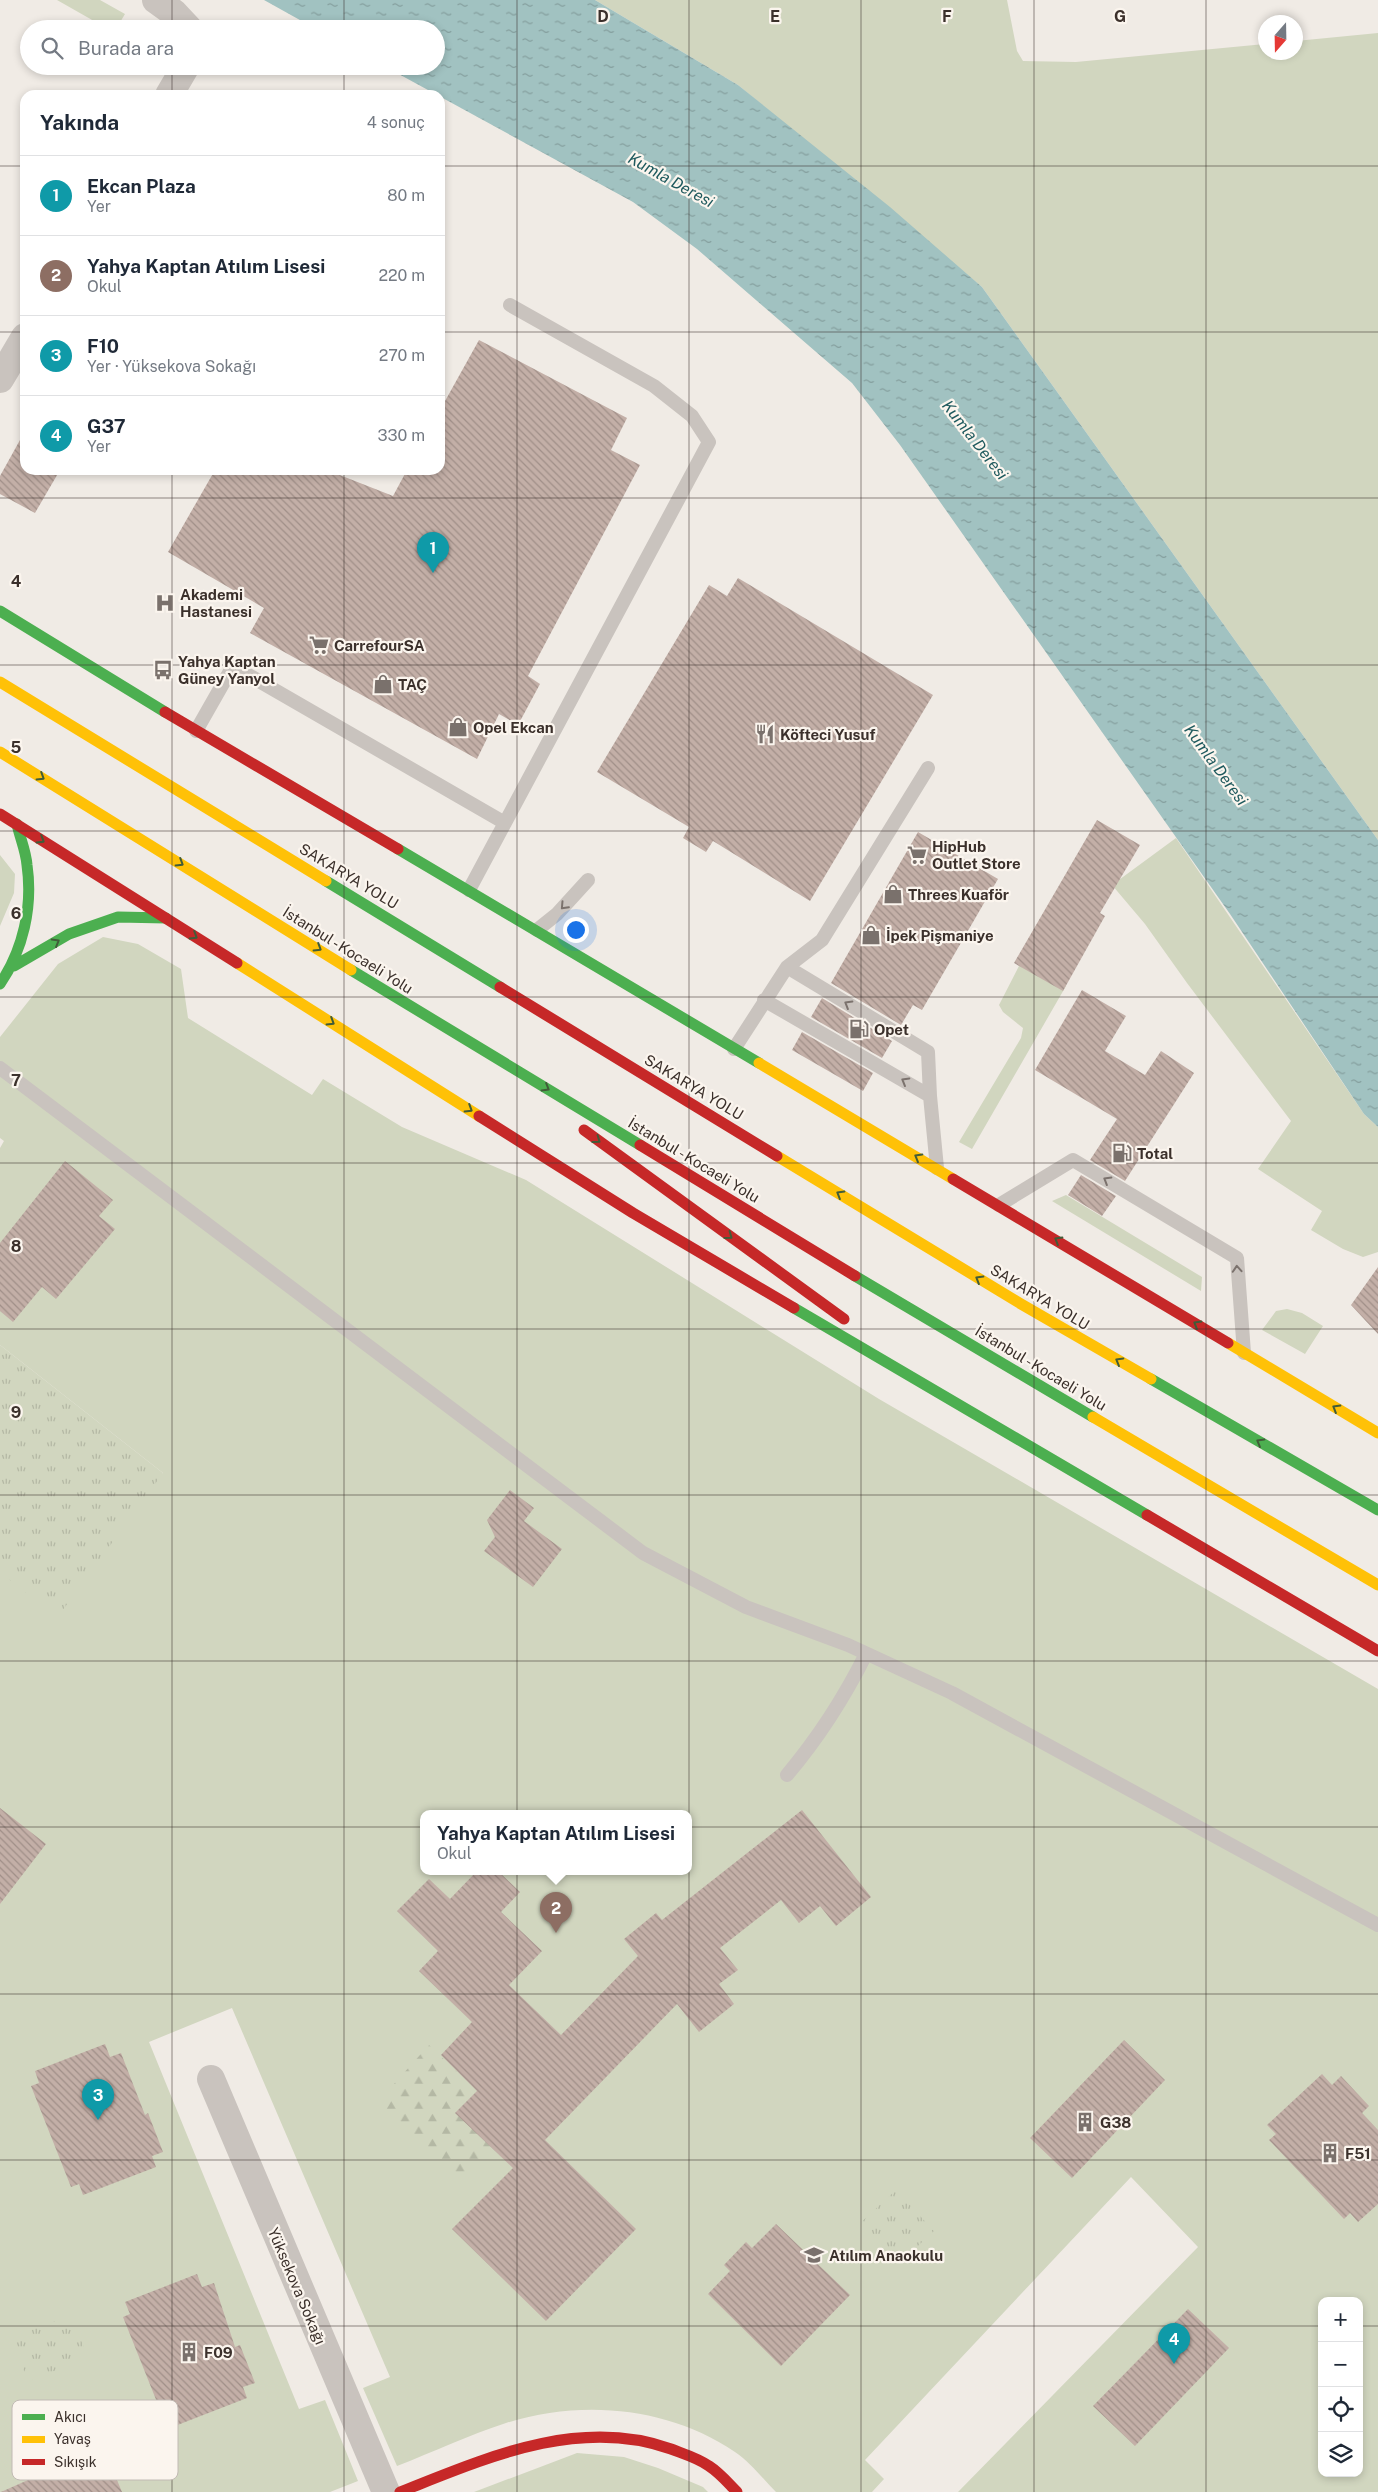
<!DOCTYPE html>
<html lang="tr">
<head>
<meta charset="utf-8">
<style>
  :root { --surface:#fff; --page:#f6f6f7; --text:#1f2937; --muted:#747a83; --line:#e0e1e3; --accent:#111827 }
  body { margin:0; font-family:"Public Sans",sans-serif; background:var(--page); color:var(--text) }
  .controls { position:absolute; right:15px; bottom:15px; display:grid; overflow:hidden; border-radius:10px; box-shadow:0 2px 8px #0003 }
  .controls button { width:45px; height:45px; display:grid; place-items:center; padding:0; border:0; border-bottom:1px solid var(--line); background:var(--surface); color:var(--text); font:25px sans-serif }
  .compass { position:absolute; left:1258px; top:15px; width:45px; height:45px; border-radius:50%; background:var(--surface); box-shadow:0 2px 8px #0003; rotate:200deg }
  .you { position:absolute; left:575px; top:929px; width:18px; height:18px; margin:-12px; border:4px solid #fff; border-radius:50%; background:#1a73e8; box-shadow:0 0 0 8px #1a73e833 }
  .badge { display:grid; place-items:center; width:32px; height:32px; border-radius:50%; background:var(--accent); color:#fff; font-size:16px; font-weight:700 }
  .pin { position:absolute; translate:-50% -41px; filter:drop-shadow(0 1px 2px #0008) }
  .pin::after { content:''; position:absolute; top:26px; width:18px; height:15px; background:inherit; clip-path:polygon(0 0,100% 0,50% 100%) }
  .popup { position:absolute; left:420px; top:1810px; width:272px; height:65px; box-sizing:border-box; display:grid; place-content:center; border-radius:10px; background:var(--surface); filter:drop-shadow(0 1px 4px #0005); font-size:16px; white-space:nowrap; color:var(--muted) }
  .popup b { font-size:19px; color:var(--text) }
  .popup::after { content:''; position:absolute; left:50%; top:100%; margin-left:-10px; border:10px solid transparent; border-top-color:var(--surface) }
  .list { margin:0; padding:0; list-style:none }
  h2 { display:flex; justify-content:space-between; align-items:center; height:65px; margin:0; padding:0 20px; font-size:21px }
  h2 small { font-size:16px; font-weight:400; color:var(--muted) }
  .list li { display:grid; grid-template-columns:32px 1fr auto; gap:15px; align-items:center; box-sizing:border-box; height:80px; padding:0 20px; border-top:1px solid var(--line) }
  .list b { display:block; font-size:19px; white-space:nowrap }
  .list p { margin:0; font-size:16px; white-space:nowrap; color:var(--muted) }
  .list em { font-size:16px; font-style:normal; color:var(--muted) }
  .icon { flex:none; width:28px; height:28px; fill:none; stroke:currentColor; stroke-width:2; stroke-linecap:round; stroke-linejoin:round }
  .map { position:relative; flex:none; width:1378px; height:2492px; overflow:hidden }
  .search { position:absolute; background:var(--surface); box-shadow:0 2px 8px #0003; left:20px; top:20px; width:425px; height:55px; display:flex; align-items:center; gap:12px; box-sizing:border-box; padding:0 18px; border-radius:28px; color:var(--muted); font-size:19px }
  .panel { position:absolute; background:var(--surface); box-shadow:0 2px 8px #0003; left:20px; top:90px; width:425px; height:385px; border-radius:15px }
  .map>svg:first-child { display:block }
  .green { fill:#d1d6bf; fill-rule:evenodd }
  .forest { fill:url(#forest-firs) }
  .park { fill:url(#park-tufts) }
  .water { fill:url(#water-ripples) }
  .building { fill:url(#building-back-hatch) }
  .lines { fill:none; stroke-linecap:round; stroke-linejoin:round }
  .lane { stroke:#c9c3be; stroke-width:14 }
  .street { stroke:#c9c3be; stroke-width:28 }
  .fast { stroke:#4caf50; stroke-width:11 }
  .slow { stroke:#ffc107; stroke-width:11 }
  .jam { stroke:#c62828; stroke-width:11 }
  .oneway { stroke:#415c38 }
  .oneway2 { stroke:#7b726d }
  .grid { fill:none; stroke:#3b302b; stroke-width:1; stroke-opacity:0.55 }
  .labels { text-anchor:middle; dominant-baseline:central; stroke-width:4.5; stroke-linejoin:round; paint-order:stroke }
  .poi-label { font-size:15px; font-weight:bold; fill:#3b302b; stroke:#fbf5ee; text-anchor:start }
  .street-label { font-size:15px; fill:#3b302b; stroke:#fbf5ee }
  .water-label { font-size:16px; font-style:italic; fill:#1f5a5e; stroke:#fbf5ee }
  .key { fill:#fbf5ee; stroke:#c1bab4; stroke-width:1 }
  .key-label { font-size:14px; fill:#3b302b }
  .grid-label { font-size:16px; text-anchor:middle; font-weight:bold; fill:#3b302b; stroke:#fbf5ee; stroke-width:4.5; stroke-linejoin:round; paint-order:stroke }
</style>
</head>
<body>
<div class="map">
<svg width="1378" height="2492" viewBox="0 0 1378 2492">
  <defs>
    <pattern id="forest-firs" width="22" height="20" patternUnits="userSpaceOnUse" patternTransform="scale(1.25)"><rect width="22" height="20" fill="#d1d6bf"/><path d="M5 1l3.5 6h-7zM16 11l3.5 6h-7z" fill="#b4b8a4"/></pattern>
    <pattern id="park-tufts" width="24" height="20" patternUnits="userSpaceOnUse" patternTransform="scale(1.25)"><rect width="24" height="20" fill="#d1d6bf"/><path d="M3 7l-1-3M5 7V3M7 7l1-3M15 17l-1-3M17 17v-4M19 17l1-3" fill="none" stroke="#b4b8a4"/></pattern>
    <pattern id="water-ripples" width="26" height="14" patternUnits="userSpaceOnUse" patternTransform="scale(1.25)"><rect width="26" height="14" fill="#a1c2c1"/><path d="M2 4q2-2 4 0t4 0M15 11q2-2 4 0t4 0" fill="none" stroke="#849e9d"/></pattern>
    <pattern id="building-back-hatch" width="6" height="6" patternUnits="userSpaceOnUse" patternTransform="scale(1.25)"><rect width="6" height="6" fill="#c3afa7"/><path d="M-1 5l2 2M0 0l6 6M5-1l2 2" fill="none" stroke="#a08f88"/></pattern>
  </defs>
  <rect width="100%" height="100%" fill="#f0ebe5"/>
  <path class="green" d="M57,0H100L125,14L116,29H108Z
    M595,0H1007L1017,51L1023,61L1076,62L1265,44L1266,52H1296V41L1378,33V840L982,287L738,85Z
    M1176,838L1364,1114L1378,1127V1252L1363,1257L1343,1249L1311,1230L1322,1211L1258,1169L1291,1121L1187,983L1145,924L1112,885Z
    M0,855L15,874L14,893L0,926Z
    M103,937L138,944L181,969L188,1018L312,1095L323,1079L402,1127L526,1180L879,1399L1378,1689V2492H958L1198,2247L1131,2177L865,2460L884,2479L872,2492H776C763,2479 750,2462 735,2452C669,2407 582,2399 506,2423C469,2435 433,2452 397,2466L363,2388L390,2377L232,2008L149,2042L299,2409L325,2400L358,2481L330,2492H0V1572L163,1473L0,1345V1148L4,1141L0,1138V1037L58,964ZM424,1814H688V1872H424ZM1322,2301H1359V2473H1322Z
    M1019,966L1046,974L1066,986L972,1149L959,1142L1021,1038L1023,1028L1003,1012L999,1005Z
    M1066,1195L1202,1277L1201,1291L1052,1201Z
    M1287,1309L1302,1313L1323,1326L1305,1354L1262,1330L1276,1311Z
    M577,2453L624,2457L658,2468L703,2487L708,2492H474Z"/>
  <path class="forest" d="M429,2045L471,2085L484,2083L456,2113L494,2149L459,2185L374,2106Z"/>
  <path class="park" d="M0,1345L163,1473L57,1618L0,1572Z
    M896,2190L934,2231L895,2267L857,2226Z
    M71,2315L88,2358L28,2381L11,2337Z"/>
  <path class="water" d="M264,0H595L738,85L890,207L982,287L1378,840V1127L1364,1114L1230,914L900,445L852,383L697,249L633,202L384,66H436V29H316Z"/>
  <path class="building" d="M479,340L627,418L611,450L640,465L528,676L540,684L518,725L499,714L477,759L250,633L264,608L168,552L215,470H327L393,496L407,470H440V410Z
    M25,431V470H60L35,513L0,494V476Z
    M738,578L933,695L810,901L713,841L706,852L683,838L689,827L597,772L709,585L727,596Z
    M1097,820L1140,845L1100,913L1105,916L1063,991L1014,963Z
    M918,832L998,879L922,1010L913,1005L901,1025L831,983Z
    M1082,990L1126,1016L1105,1051L1145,1075L1161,1051L1194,1073L1125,1181L1090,1160L1117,1119L1035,1070Z
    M822,998L892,1041L882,1058L811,1017Z
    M802,1032L873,1073L863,1091L792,1050Z
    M65,1161L113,1200L99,1216L115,1229L56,1299L42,1287L13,1322L0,1311V1243Z
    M1081,1175L1116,1196L1102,1216L1068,1195Z
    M1378,1267V1334L1351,1305Z
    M510,1490L534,1508L524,1521L562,1549L533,1587L484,1551L495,1537L487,1520Z
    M0,1808L46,1844L0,1904Z
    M802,1810L871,1897L836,1926L820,1906L799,1923L781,1900L720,1948L738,1970L719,1984L734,2004L699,2032L677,2004L545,2140L636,2229L546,2321L452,2229L513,2168L455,2113L477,2091L441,2055L472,2022L419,1971L438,1951L397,1911L429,1879L450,1899L476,1872H499L520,1892L501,1912L542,1951L509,1985L561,2035L638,1956L624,1939L656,1913L662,1920Z
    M1124,2040L1165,2080L1072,2178L1030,2138Z
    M105,2044L110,2057L121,2053L145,2115L148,2113L163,2152L152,2156L156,2167L83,2195L79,2184L71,2187L31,2086L39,2083L35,2071Z
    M1322,2074L1332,2085L1341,2076L1369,2106L1362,2113L1378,2130V2204L1358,2222L1350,2213L1344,2219L1269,2140L1276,2134L1267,2125Z
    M776,2224L850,2295L781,2366L708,2294L730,2271L724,2265L746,2242L752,2248Z
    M197,2274L202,2287L214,2283L235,2347L240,2345L255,2383L243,2387L247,2398L175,2426L171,2414L163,2417L123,2317L130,2314L125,2302Z
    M1188,2309L1229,2348L1135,2446L1093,2406Z
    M91,2452L94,2459L106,2454L122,2492H1Z"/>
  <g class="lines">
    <path class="lane" d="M196,731L233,666L505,823
      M469,890L709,442L692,416L654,386L510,305
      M537,930L557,914L588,880
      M787,967L928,1052L930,1096
      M764,1000L930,1096L937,1168
      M734,1049L787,967L822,940L928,768
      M0,1068L643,1553L746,1607L848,1645L952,1693L1378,1925
      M999,1205L1073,1160L1237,1258L1244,1353
      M787,1775C819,1737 844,1698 866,1654"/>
    <path class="street" d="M156,0L174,13L189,29
      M169,95L186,66
      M0,379L25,337
      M211,2079L386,2492"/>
    <path class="fast" d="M0,611L165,712
      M398,849L759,1063
      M326,881L500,987
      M14,966L69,934L118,917L166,918
      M351,970L640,1145
      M0,984C23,950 33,907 27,865C26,851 20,838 17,824
      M855,1276L1093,1417
      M794,1308L1147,1515
      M1151,1379L1378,1510"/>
    <path class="slow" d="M0,682L326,881
      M0,752L351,970
      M237,963L479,1116
      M759,1063L953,1179
      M777,1156L1021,1304L1151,1379
      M1228,1343L1378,1433
      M1093,1417L1378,1585"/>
    <path class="jam" d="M165,712L398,849
      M0,814L237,963
      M500,987L777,1156
      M479,1116L633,1213L794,1308
      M584,1130L844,1319
      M640,1145L855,1276
      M953,1179L1228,1343
      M1147,1515L1378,1651
      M400,2492C486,2458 579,2416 671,2449C684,2454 698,2458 709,2466C720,2473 728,2483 737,2492"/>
  </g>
  <defs><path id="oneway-chevron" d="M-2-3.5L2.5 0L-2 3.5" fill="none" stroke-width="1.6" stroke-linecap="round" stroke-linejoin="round" transform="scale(1.25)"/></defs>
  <g class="oneway">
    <use href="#oneway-chevron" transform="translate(41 777) rotate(32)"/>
    <use href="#oneway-chevron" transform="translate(41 840) rotate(32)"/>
    <use href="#oneway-chevron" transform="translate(180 863) rotate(32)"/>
    <use href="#oneway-chevron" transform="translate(194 936) rotate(32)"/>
    <use href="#oneway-chevron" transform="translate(56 942) rotate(-30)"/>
    <use href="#oneway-chevron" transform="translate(318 948) rotate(32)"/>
    <use href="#oneway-chevron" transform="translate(331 1022) rotate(32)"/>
    <use href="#oneway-chevron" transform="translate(546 1088) rotate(31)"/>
    <use href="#oneway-chevron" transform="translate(469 1109) rotate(32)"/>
    <use href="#oneway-chevron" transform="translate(597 1140) rotate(36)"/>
    <use href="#oneway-chevron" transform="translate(918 1157) rotate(-150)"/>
    <use href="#oneway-chevron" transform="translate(840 1194) rotate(-149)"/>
    <use href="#oneway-chevron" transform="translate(729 1236) rotate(36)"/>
    <use href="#oneway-chevron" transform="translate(1058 1240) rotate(-149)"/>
    <use href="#oneway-chevron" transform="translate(979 1279) rotate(-149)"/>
    <use href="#oneway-chevron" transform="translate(1197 1324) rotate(-149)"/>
    <use href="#oneway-chevron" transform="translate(1119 1361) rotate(-150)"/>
    <use href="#oneway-chevron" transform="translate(1336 1408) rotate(-149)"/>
    <use href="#oneway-chevron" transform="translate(1260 1442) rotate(-150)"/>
  </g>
  <g class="oneway2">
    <use href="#oneway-chevron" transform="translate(564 906) rotate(133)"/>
    <use href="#oneway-chevron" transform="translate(848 1004) rotate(-149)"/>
    <use href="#oneway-chevron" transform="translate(905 1081) rotate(-150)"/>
    <use href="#oneway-chevron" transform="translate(1107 1180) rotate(-149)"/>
    <use href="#oneway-chevron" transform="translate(1237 1269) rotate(-94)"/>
  </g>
  <path class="grid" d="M172,0V29M344,0V29M517,0V2492M689,0V2492M861,0V2492M1034,0V2492M1206,0V2492M172,66V95M344,66V95M0,166H25M440,166H1378M0,332H25M440,332H1378M172,470V2492M344,470V2492M0,498H1378M0,665H1378M0,831H1378M0,997H1378M0,1163H1378M0,1329H1378M0,1495H1378M0,1661H1378M0,1827H1378M0,1994H1378M0,2160H1378M0,2326H1322M1359,2326H1378"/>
  <defs>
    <symbol id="hospital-bare" viewBox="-9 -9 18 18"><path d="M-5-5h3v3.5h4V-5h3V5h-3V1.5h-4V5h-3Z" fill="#7a716c" stroke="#fbf5ee" stroke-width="2.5" paint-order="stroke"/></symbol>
    <symbol id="supermarket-bare" viewBox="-9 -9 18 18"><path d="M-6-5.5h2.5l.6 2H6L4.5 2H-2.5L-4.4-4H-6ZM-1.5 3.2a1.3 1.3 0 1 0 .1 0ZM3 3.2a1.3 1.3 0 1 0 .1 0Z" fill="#7a716c" stroke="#fbf5ee" stroke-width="2.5" paint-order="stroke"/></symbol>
    <symbol id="bus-bare" viewBox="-9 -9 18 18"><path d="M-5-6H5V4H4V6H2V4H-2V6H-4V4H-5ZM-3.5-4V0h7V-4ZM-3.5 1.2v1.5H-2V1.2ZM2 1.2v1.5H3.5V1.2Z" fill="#7a716c" stroke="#fbf5ee" stroke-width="2.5" paint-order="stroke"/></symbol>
    <symbol id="shop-bare" viewBox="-9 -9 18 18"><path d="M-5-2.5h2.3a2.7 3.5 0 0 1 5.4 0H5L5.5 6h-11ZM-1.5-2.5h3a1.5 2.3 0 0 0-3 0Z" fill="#7a716c" stroke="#fbf5ee" stroke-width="2.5" paint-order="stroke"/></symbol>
    <symbol id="restaurant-bare" viewBox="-9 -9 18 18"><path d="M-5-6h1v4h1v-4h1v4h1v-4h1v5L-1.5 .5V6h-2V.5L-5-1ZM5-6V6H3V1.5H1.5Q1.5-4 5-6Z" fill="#7a716c" stroke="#fbf5ee" stroke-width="2.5" paint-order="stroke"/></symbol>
    <symbol id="fuel-bare" viewBox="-9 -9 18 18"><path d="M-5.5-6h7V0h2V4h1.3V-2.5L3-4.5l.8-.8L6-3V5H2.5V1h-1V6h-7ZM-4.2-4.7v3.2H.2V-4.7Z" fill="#7a716c" stroke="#fbf5ee" stroke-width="2.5" paint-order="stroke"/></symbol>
    <symbol id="building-bare" viewBox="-9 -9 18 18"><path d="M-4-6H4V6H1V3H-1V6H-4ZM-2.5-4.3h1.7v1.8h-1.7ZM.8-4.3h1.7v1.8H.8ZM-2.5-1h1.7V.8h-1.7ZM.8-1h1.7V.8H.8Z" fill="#7a716c" stroke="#fbf5ee" stroke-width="2.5" paint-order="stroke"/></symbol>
    <symbol id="school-bare" viewBox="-9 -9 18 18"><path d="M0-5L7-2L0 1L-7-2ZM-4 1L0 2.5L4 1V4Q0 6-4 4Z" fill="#7a716c" stroke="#fbf5ee" stroke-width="2.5" paint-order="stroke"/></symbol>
  </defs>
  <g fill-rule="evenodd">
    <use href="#hospital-bare" x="151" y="589" width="28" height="28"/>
    <use href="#supermarket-bare" x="305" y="631" width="28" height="28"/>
    <use href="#bus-bare" x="149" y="656" width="28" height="28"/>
    <use href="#shop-bare" x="369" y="670" width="28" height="28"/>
    <use href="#shop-bare" x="444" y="713" width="28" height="28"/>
    <use href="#restaurant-bare" x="751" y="720" width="28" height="28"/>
    <use href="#supermarket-bare" x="903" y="841" width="28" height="28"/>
    <use href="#shop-bare" x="879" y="880" width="28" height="28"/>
    <use href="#shop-bare" x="857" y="921" width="28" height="28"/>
    <use href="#fuel-bare" x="845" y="1015" width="28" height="28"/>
    <use href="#fuel-bare" x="1108" y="1139" width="28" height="28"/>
    <use href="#building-bare" x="1071" y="2108" width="28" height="28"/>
    <use href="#building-bare" x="1316" y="2139" width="28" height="28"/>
    <use href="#school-bare" x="800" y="2241" width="28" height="28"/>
    <use href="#building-bare" x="175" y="2338" width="28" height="28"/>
  </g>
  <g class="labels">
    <g class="poi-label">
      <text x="180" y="594">Akademi<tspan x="180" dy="17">Hastanesi</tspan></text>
      <text x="334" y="645">CarrefourSA</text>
      <text x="178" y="661">Yahya Kaptan<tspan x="178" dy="17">Güney Yanyol</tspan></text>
      <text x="398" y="684">TAÇ</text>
      <text x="473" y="727">Opel Ekcan</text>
      <text x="780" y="734">Köfteci Yusuf</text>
      <text x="932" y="846">HipHub<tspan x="932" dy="17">Outlet Store</tspan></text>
      <text x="908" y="894">Threes Kuaför</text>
      <text x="886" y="935">İpek Pişmaniye</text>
      <text x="874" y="1029">Opet</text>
      <text x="1137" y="1153">Total</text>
      <text x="1100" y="2122">G38</text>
      <text x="1345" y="2153">F51</text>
      <text x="829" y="2255">Atılım Anaokulu</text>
      <text x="204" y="2352">F09</text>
    </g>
    <g class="street-label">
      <text transform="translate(349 876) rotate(31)">SAKARYA YOLU</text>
      <text transform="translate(348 950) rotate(32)">İstanbul - Kocaeli Yolu</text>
      <text transform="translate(694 1087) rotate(31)">SAKARYA YOLU</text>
      <text transform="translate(694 1160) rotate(31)">İstanbul - Kocaeli Yolu</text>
      <text transform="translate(1040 1297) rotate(31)">SAKARYA YOLU</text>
      <text transform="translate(1041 1368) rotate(31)">İstanbul - Kocaeli Yolu</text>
      <text transform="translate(297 2286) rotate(67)">Yüksekova Sokağı</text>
    </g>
    <g class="water-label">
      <text transform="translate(671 180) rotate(29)">Kumla Deresi</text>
      <text transform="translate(975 440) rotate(52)">Kumla Deresi</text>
      <text transform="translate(1216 765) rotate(54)">Kumla Deresi</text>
    </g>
  </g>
  <rect x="12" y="2400" width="166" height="80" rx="8" class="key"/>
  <rect x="22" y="2414" width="23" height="6" fill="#4caf50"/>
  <rect x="22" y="2436" width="23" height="7" fill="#ffc107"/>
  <rect x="22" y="2459" width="23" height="6" fill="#c62828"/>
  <g class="key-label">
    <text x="54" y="2422">Akıcı</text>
    <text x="54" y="2444">Yavaş</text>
    <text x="54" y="2467">Sıkışık</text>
  </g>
  <g class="grid-label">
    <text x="603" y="22">D</text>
    <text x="775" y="22">E</text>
    <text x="947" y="22">F</text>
    <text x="1120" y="22">G</text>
    <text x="16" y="587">4</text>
    <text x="16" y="753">5</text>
    <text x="16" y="919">6</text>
    <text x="16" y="1086">7</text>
    <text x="16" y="1252">8</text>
    <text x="16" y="1418">9</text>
  </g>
</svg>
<div class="controls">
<button>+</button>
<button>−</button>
<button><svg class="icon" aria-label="locate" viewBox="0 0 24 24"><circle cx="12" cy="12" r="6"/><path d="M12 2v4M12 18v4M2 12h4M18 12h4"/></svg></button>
<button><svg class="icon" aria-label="layers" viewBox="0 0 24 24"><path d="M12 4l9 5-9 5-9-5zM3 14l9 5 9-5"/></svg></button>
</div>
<svg class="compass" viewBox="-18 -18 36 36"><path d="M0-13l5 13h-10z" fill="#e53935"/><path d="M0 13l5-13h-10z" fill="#747a83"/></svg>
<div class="you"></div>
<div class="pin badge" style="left:433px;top:573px;background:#0f9aa8">1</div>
<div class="pin badge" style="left:556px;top:1933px;background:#8d6e63">2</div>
<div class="popup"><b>Yahya Kaptan Atılım Lisesi</b>Okul</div>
<div class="pin badge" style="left:98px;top:2120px;background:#0f9aa8">3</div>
<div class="pin badge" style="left:1174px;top:2364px;background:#0f9aa8">4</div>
<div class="search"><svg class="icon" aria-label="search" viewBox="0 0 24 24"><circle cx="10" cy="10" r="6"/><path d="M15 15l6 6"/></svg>Burada ara</div>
<section class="panel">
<h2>Yakında<small>4 sonuç</small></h2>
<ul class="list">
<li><span class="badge" style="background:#0f9aa8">1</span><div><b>Ekcan Plaza</b><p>Yer</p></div><em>80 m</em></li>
<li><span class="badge" style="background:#8d6e63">2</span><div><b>Yahya Kaptan Atılım Lisesi</b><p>Okul</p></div><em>220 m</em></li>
<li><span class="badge" style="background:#0f9aa8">3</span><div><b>F10</b><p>Yer · Yüksekova Sokağı</p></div><em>270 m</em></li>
<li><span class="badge" style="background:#0f9aa8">4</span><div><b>G37</b><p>Yer</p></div><em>330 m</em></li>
</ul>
</section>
</div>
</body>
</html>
